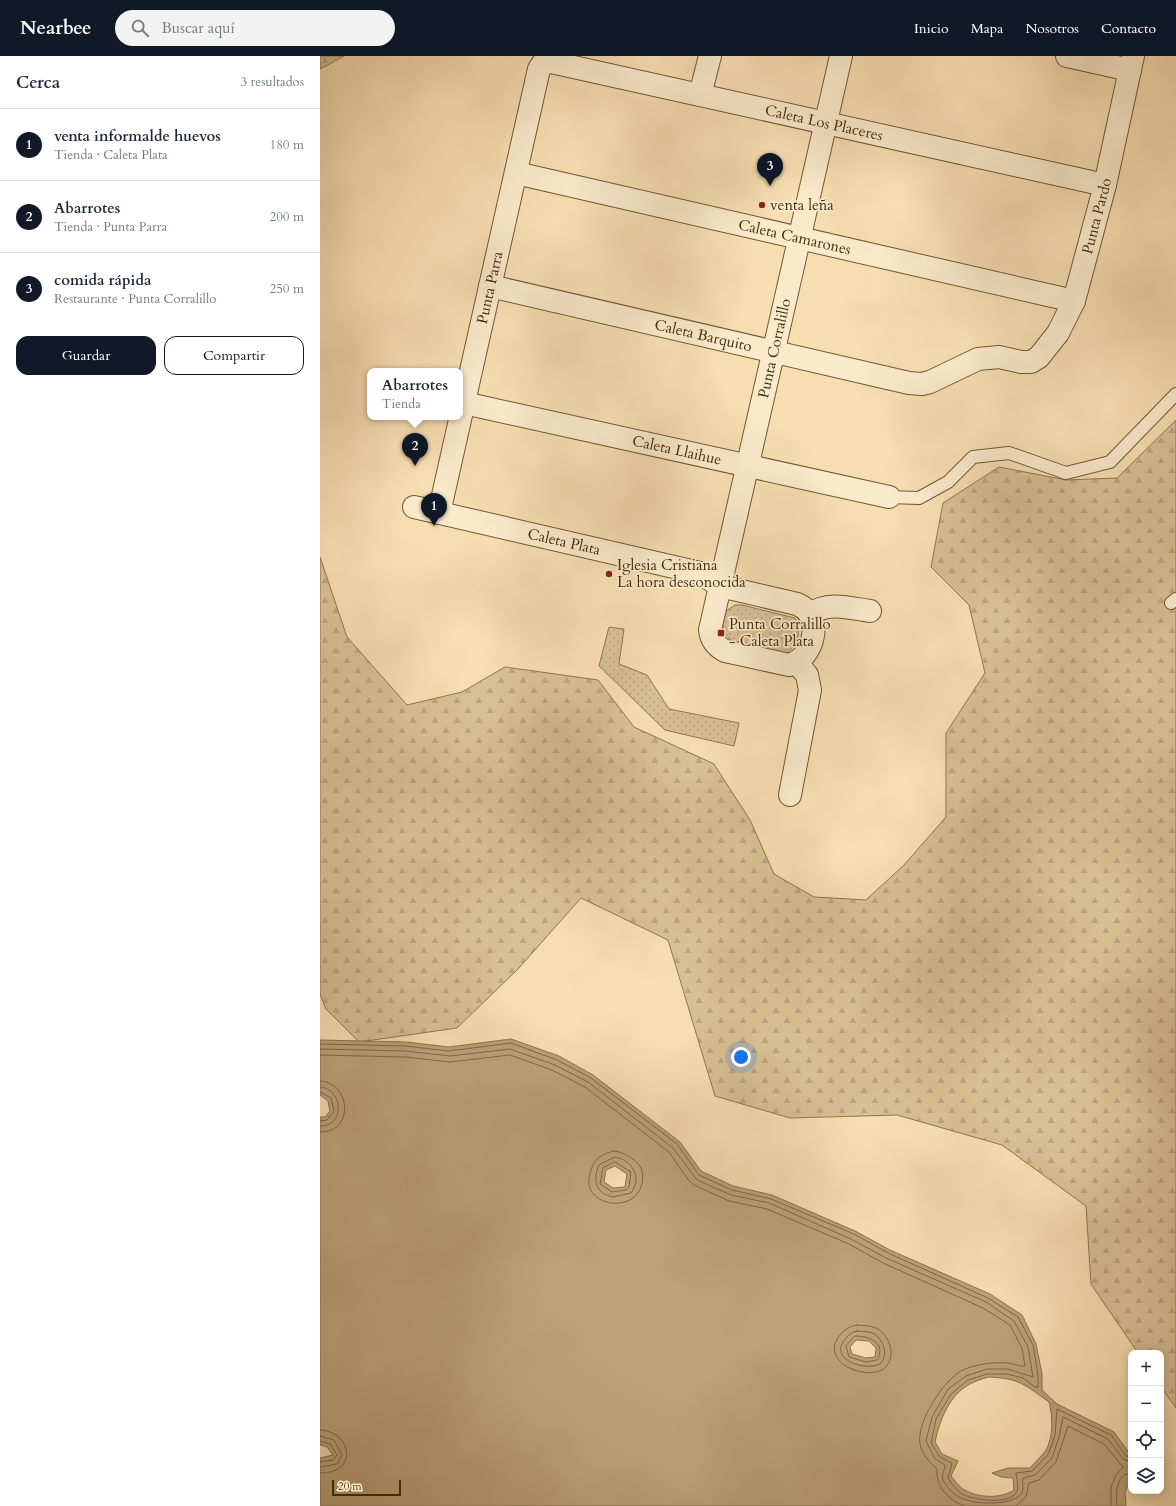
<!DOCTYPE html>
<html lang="es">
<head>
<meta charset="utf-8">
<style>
  :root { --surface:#fff; --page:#f2f2f3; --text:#1f2937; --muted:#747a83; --line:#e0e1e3; --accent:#111827 }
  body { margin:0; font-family:Cardo,serif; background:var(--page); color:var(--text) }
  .controls { position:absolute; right:12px; bottom:12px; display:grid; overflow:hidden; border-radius:8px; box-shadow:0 2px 10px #0003 }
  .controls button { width:36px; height:36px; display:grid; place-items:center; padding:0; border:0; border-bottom:1px solid var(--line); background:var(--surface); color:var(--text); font:20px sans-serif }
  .scale { position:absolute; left:12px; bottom:10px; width:69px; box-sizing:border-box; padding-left:4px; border:2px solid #432c0b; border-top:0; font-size:11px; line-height:14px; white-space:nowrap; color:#432c0b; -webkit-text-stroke:3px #faeacc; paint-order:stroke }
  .you { position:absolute; left:421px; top:1001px; width:14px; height:14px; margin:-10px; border:3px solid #fff; border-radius:50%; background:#1a73e8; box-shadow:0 0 0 6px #1a73e833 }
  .badge { display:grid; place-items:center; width:26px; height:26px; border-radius:50%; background:var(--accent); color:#fff; font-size:13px; font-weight:700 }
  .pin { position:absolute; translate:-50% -33px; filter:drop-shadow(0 1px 2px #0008) }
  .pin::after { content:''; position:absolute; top:21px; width:14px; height:12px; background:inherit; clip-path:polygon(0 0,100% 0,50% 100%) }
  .popup { position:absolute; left:47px; top:312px; width:96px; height:52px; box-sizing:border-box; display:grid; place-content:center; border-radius:8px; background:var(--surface); filter:drop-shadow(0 1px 3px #0005); font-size:13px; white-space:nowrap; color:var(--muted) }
  .popup b { font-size:15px; color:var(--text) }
  .popup::after { content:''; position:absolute; left:50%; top:100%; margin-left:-8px; border:8px solid transparent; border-top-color:var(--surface) }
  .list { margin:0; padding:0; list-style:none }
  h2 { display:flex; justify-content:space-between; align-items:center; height:52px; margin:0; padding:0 16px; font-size:17px }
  h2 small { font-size:13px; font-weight:400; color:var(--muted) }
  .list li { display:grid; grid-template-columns:26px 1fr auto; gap:12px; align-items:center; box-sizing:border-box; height:72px; padding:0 16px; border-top:1px solid var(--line) }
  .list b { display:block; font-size:15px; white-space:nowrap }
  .list p { margin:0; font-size:13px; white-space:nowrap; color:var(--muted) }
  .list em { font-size:13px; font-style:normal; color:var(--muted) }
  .actions { display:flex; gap:8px; padding:12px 16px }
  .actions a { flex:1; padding:9px 0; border:1px solid var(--accent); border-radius:12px; text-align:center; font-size:14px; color:var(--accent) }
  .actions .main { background:var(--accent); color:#fff }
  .icon { flex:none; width:22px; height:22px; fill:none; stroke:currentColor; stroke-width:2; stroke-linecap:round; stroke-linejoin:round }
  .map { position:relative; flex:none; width:856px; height:1450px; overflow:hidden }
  header { display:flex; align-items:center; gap:24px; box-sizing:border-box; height:56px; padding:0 20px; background:var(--accent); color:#fff }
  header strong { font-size:19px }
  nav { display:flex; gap:22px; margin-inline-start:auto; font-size:14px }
  .search { width:280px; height:36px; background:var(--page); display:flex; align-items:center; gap:10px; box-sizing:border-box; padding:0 14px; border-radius:22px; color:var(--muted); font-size:15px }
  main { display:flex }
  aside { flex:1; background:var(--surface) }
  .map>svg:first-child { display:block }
  .grass { fill:url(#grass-dots); stroke:#8e7650 }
  .forest { fill:url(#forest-firs); stroke:#8e7650 }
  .water { fill:#baa179; stroke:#8a724d; fill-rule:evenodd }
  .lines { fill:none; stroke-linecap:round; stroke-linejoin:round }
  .shore { stroke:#7e6642; stroke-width:1 }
  .service-casing { stroke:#705834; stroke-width:14 }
  .minor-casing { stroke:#705834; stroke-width:24 }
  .tertiary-casing { stroke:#705834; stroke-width:24 }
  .service { stroke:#faeacc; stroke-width:12 }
  .minor { stroke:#faeacc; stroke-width:22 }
  .tertiary { stroke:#faeacc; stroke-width:22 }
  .poi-dot { fill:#8f2418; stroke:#faeacc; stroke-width:1.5 }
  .labels { text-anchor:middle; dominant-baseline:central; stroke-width:3.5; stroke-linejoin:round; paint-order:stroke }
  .street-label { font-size:15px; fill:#432c0b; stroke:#faeacc }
  .poi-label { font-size:15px; fill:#432c0b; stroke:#faeacc; text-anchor:start }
</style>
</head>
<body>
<header>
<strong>Nearbee</strong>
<div class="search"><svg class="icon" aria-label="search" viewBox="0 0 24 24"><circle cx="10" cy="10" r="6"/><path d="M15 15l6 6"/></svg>Buscar aquí</div>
<nav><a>Inicio</a><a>Mapa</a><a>Nosotros</a><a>Contacto</a></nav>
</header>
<main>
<aside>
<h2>Cerca<small>3 resultados</small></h2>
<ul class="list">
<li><span class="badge">1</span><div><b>venta informalde huevos</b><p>Tienda · Caleta Plata</p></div><em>180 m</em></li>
<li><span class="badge">2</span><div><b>Abarrotes</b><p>Tienda · Punta Parra</p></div><em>200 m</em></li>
<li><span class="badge">3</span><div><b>comida rápida</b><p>Restaurante · Punta Corralillo</p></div><em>250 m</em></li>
</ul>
<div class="actions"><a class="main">Guardar</a><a>Compartir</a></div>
</aside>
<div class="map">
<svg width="856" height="1450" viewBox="0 0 856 1450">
  <defs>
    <pattern id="grass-dots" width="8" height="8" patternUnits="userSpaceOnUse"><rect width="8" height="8" fill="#d8c095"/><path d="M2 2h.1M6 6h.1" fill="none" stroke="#bba57f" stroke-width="1.8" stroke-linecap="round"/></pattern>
    <pattern id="forest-firs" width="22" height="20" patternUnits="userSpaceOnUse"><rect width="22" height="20" fill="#d8c095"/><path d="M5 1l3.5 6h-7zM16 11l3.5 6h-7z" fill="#bba57f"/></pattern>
  </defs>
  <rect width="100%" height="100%" fill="#f7deb1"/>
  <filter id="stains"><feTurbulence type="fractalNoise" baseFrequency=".005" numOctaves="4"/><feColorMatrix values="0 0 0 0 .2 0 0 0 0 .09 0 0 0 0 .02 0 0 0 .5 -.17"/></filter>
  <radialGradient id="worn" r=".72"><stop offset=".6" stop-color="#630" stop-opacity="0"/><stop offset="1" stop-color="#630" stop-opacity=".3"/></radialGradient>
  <path class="grass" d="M415,549H422L475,562C482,577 478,588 466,598L413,585C401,577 402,569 405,556Z
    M289,571L304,573L299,608L327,619L349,653L419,667L414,690L345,674L279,610Z"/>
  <path class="forest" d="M0,0H24L0,13Z
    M856,364V1352L841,1331V1297H818L771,1228L766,1150L682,1089L577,1059L470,1062L395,1040L348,884L261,842L198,913L137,972L39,986L6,953L0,938V501L27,581L87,649L142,636L185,611L278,624L314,671L394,708L430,764L454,818L494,841L546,844L584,809L626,761V677L665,617L649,549L611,511L623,447L679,411L746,424L797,422Z"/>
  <path class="water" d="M191,983L239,1000L273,1019L360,1086L381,1115L413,1130L452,1139L535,1175L570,1194L670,1238L702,1259L716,1288L722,1318V1334L737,1348L794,1376L810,1398L811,1422L805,1436L806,1450H0V1402L13,1399L7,1391L0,1389V1061H5L10,1055L8,1045L0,1039V984L86,986L129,991ZM295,1110L307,1118L305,1131L293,1132L284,1126L286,1114ZM536,1284L549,1285L556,1292L555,1301L546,1302L532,1298L530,1291ZM668,1321C699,1322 705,1329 729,1346C733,1361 734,1385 723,1398C719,1403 714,1407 710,1412H688L672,1417L681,1421L693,1422L694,1434C680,1443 659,1442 645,1434C640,1432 635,1425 631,1420L638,1405L622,1398L615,1386C620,1364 629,1339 650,1328C655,1325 662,1323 668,1321Z"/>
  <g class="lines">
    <path class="shore" d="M0,988L85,990L129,995L191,987L237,1004L271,1022L357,1088L379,1119L412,1134L451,1143L534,1178L568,1197L668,1242L698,1261L713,1289L718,1319V1331H715L703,1322L687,1318H667L648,1324L631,1338L616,1363L611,1387L620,1401L632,1407L628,1422C631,1427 637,1435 642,1438C653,1444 691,1450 697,1435C699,1429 696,1422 696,1417L712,1415L728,1399L735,1379L737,1353L791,1379L806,1400L811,1401
      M0,993L85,995L130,1000L190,993L235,1009L268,1026L353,1092L377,1124L411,1139L449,1147L531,1183L566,1202L666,1246L694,1265L708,1291L713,1321L688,1313H667L646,1320L628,1333L612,1361L606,1385L615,1403L625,1409C625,1414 621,1419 623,1424C626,1430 635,1440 641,1442C655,1449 693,1450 702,1437C704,1433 702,1426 703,1422L715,1419L732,1402L739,1381L743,1361L788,1383L803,1403L811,1406
      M0,999L85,1001L130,1006L190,999L232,1014L265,1031L349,1096L369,1125L374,1129L409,1145L447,1153L529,1188L563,1207L663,1252L690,1269L702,1292L705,1310C699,1311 693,1307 687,1307C672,1306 659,1308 645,1313C625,1321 596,1366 600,1388C602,1398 610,1407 617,1413C615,1430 629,1445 645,1450
      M0,1025C31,1026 35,1077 0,1076
      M0,1031C23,1032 26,1071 0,1070
      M0,1036L11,1042L14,1055L7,1064L0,1065
      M294,1095C304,1096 318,1104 322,1114C329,1156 274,1155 269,1129C268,1124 270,1118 271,1114C274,1103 283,1097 294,1095Z
      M295,1101C312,1104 323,1121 311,1137L293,1141C276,1138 272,1124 279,1109Z
      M295,1106L311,1116L309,1131L306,1134L292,1136L280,1128L283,1112Z
      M537,1269C543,1270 550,1269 556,1272C571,1280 578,1303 562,1314C540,1324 498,1303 521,1278C526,1273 530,1270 537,1269Z
      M537,1275C542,1276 549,1275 553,1277C564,1284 569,1299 560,1308C543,1316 507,1302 526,1282C530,1278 532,1276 537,1275Z
      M535,1280C549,1280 567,1287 557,1304L546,1306L529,1301L526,1290Z
      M0,1374C32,1375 39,1418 0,1417
      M0,1380L14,1384L22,1399L17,1408L0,1411
      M0,1385L10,1388L17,1399L13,1404L0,1406
      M696,1450L706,1441L709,1427L719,1424L736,1406L748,1370L784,1388L803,1411L796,1419L791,1431V1450
      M797,1450C796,1439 795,1418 811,1417"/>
    <defs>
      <path id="service" d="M569,441L599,442L628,426L653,401L689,397L746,417L790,406L856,338
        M851,547L856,543"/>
      <g id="minor">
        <path d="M747,0L810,14"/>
        <path d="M380,39L390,0"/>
        <path id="s1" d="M196,117L754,245"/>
        <path id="s2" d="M170,230L589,327L602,328L610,326L658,303L679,301L701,306H711L719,301L738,277L754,245L785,129L813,0"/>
        <path id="s3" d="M144,347L569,441"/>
        <path id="s4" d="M94,451L380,517L400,530"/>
        <path id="s5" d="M119,457L219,13L223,7L231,6L785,129"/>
        <path d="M490,558C509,545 529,552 550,555"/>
        <path d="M470,739L490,634L487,619L477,607"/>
      </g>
      <g id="tertiary">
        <path id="s6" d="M400,530L477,548C505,559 494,603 469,609L405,595C396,590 391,584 390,574L521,0"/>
      </g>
    </defs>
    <use href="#service" class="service-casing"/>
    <use href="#minor" class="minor-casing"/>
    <use href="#tertiary" class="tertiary-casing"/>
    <use href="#service" class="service"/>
    <use href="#minor" class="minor"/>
    <use href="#tertiary" class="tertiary"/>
  </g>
  <g class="poi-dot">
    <circle cx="442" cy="149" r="4"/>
    <circle cx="289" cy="518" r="4"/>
    <rect x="397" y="573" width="8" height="8" rx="2"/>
  </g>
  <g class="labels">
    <g class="street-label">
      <text stroke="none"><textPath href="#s5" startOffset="750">Caleta Los Placeres</textPath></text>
      <text stroke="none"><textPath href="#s2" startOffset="722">Punta Pardo</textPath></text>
      <text stroke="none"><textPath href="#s1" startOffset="286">Caleta Camarones</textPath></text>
      <text stroke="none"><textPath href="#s5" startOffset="231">Punta Parra</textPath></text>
      <text stroke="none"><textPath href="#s2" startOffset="219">Caleta Barquito</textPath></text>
      <text stroke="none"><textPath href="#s6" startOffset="539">Punta Corralillo</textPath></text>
      <text stroke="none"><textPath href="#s3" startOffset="218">Caleta Llaihue</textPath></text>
      <text stroke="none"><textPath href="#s4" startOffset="154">Caleta Plata</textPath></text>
    </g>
    <g class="poi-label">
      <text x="450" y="149">venta leña</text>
      <text x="297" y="509">Iglesia Cristiana<tspan x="297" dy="17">La hora desconocida</tspan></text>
      <text x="409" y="568">Punta Corralillo<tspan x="409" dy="17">- Caleta Plata</tspan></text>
    </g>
  </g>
  <rect width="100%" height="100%" filter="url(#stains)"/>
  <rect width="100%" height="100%" fill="url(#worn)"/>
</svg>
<div class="controls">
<button>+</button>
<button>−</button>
<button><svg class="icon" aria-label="locate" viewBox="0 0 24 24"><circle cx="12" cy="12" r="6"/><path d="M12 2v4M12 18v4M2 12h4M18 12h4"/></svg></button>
<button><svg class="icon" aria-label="layers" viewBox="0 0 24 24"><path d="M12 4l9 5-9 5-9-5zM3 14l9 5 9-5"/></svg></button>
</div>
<div class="scale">20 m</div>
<div class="you"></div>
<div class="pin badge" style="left:114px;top:470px">1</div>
<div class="pin badge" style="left:95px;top:410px">2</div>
<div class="popup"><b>Abarrotes</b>Tienda</div>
<div class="pin badge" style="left:450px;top:130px">3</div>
</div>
</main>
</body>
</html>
